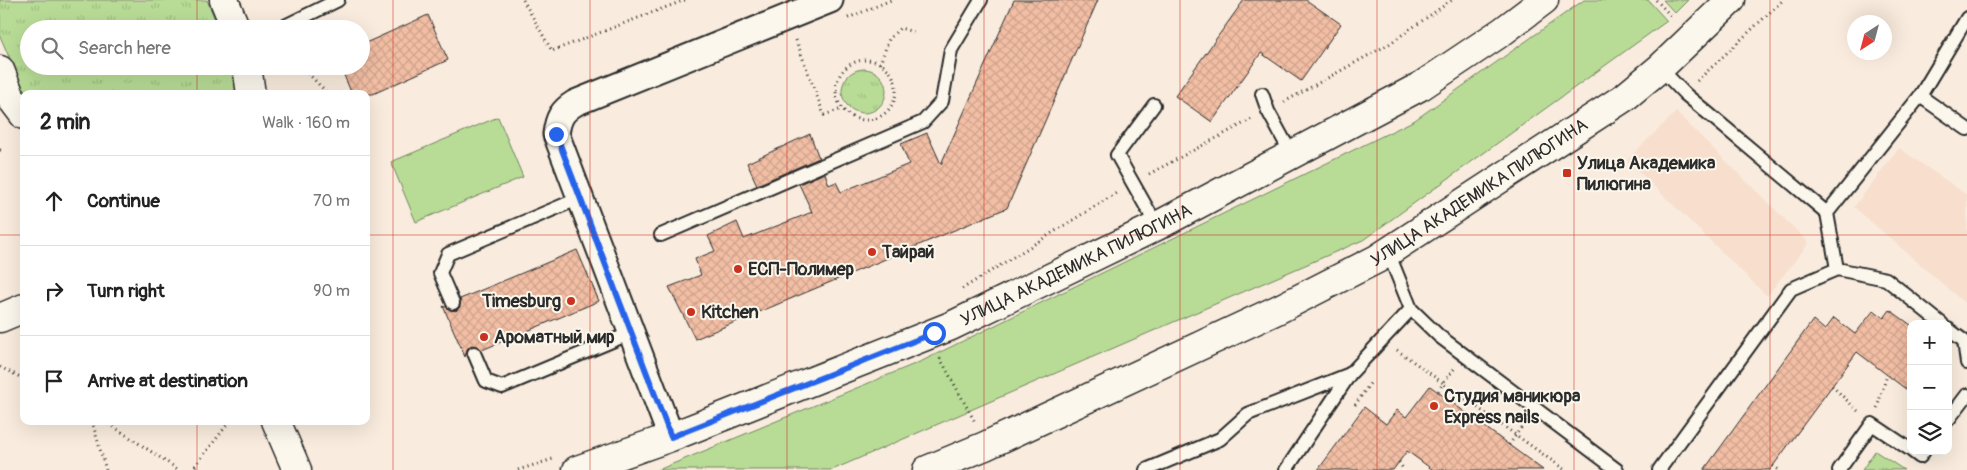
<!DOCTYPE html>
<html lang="en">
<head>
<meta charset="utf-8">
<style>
  :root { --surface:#fff; --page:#f6f6f6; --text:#222; --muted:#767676; --line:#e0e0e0 }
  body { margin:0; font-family:Pangolin,sans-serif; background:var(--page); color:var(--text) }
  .controls { position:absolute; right:15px; bottom:15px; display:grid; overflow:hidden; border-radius:10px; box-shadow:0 5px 20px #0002 }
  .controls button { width:45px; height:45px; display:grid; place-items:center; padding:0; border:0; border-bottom:1px solid var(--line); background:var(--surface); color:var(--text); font:25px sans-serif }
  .compass { position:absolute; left:1847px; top:15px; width:45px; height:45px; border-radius:50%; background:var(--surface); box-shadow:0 5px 20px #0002; rotate:216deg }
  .stop { position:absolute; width:15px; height:15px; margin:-11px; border:4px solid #2563eb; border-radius:50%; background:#fff }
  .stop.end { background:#2563eb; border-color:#fff; box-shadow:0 1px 5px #0008 }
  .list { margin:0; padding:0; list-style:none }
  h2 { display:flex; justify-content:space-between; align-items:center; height:65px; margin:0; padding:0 20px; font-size:21px }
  h2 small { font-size:16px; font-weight:400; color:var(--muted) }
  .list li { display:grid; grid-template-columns:32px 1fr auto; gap:15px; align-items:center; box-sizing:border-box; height:90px; padding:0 20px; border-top:1px solid var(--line) }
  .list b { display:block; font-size:19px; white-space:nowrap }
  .list em { font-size:16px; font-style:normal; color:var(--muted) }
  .icon { flex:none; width:28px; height:28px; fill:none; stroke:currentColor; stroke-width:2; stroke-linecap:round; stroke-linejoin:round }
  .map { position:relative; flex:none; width:1967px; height:470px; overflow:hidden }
  .search { position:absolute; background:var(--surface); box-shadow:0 5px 20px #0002; left:20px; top:20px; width:350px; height:55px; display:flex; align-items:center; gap:12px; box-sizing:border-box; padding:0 18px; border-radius:28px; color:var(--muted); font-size:19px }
  .panel { position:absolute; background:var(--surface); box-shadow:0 5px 20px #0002; left:20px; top:90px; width:350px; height:335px; border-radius:10px }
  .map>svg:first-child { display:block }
  .built { fill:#f7decd }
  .grass { fill:#b8dc96; stroke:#728460 }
  .park { fill:url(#park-tufts); stroke:#728460 }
  .building { fill:url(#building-cross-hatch); stroke:#2b2b2b }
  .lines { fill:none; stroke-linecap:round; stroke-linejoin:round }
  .service-casing { stroke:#2b2b2b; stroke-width:16 }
  .minor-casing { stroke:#2b2b2b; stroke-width:29 }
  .tertiary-casing { stroke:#2b2b2b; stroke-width:31 }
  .path { stroke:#2b2b2b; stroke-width:3; stroke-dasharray:1 4; stroke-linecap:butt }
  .service { stroke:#fbf7ec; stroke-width:12 }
  .minor { stroke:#fbf7ec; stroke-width:25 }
  .tertiary { stroke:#fbf7ec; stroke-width:28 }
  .route { stroke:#2563eb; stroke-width:6 }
  .grid { fill:none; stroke:#c8321e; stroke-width:1; stroke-opacity:0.55 }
  .poi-dot { fill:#c8321e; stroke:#fbf7ec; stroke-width:2 }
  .labels { text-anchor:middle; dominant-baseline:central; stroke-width:4; stroke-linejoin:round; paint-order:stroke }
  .poi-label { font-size:18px; font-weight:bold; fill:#2b2b2b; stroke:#fbf7ec; text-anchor:start }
  .street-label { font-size:18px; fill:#2b2b2b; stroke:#fbf7ec }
</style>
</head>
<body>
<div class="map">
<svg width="1967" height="470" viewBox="0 0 1967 470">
  <defs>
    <pattern id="park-tufts" width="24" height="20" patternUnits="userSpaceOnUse" patternTransform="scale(1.25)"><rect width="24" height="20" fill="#b8dc96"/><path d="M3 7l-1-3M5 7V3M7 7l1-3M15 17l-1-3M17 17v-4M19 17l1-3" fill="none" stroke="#9ebd81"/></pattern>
    <pattern id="building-cross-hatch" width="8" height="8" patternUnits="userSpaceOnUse" patternTransform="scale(1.25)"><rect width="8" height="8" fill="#f2bea4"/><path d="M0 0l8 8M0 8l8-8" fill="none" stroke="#d0a38d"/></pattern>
  </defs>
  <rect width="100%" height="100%" fill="#f9ecde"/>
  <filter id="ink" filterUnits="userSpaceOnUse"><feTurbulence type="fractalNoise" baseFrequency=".02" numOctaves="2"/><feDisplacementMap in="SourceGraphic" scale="10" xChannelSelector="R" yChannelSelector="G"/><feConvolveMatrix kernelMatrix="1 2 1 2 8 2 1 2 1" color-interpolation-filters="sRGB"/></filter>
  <g filter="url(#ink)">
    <path class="built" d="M1676,112L1809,243L1767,296L1627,160Z
      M1899,148L1967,195V305L1854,207Z"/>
    <path class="grass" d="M1584,0H1648L1667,21L1363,240L832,470H658L922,361L1415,120Z
      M1663,0H1688L1675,13Z
      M498,117L523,177L416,222L391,162Z"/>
    <path class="park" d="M0,0H207L219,29H29V66H231L237,94H25L0,36Z
      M842 91a22 22 0 1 1 44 0a22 22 0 1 1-44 0Z
      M1875,451L1904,470H1862Z"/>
    <path class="building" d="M1014,0H1098L1007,208L695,339L669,287L701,275L695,259L715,251L708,236L737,222L744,239L812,212L799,184L825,173L829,185L836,182L841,192L909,164L901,144L927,133L941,164Z
      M1244,0H1306L1341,24L1301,81L1261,53L1212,122L1175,96Z
      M428,15L448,60L373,94H352L340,66H361V45Z
      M810,134L819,158L757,185L747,163Z
      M577,250L599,301L482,350L478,346L471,345L467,349L465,357L443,306L456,311L460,307V299Z
      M1874,310L1884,318L1890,310L1911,325V393L1857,352L1770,470H1704L1813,320L1825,330L1834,318L1855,334Z
      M1430,386L1509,445L1543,470H1433L1407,451L1393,470H1318L1364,407L1386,424L1397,410L1406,417Z"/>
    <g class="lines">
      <defs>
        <path id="service" d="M279,29L338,0
          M1660,68L1685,94L1827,213L1920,96L1967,129
          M1262,94L1268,111L1292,155
          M1920,96L1967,18
          M1154,105L1117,155L1157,226
          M1827,213L1837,269
          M661,235L923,122L942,101L951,50L981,0
          M1388,252L1411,309L1439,336L1617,470
          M453,303L440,273L448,254L580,198
          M1948,329L1964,341L1967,363
          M474,353L486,381L502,387L631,333
          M1948,420L1967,395
          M1912,451L1920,457L1924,451
          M1146,470L1220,439L1248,414L1350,374
          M1286,470L1350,374L1411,309
          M1659,470L1791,289L1837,269L1886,279L1942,324
          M1839,470L1872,424L1911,450"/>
        <path id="minor" d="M671,437L556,134C558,118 562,111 575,103L830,0"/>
        <g id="tertiary">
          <path d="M224,0L236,29"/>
          <path d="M247,66L251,94"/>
          <path d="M0,70L11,98L24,115"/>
          <path d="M0,318L24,308"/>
          <path d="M276,421L297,470"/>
          <path id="s1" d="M577,470L671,437L951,326L1157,226L1421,86L1503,31L1544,0"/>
          <path id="s2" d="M927,470L985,446L1279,309L1377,259L1625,97L1660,68L1731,0"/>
        </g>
      </defs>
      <use href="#service" class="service-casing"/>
      <use href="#minor" class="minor-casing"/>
      <use href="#tertiary" class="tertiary-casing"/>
      <path class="path" d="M523,0L552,51L685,0
        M1656,0L1673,18
        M848,18L891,0
        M796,40L824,115L842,109
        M836 90a30 30 0 1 1 60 0a30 30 0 1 1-60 0Z
        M880,64L889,39L900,28L917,33
        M301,66L328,94
        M1697,81L1783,0
        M1284,102L1389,44L1452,0
        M0,150H1
        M1149,174L1252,119
        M962,289L1118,192
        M1397,350L1443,383L1438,392
        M940,358L975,422
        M0,367L24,379
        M1454,369L1443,383L1565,470
        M1832,386L1858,411
        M1355,405L1371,382
        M1877,408L1887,375
        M92,421L106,470
        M105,421L179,470
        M1509,445L1525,422
        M1399,462L1404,470
        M1773,466L1779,470
        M192,470L230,421
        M518,470L553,459"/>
      <use href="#service" class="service"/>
      <use href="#minor" class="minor"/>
      <use href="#tertiary" class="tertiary"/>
    </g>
  </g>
  <g class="lines" filter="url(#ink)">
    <path class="route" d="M556,134L671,437L934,333"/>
  </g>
  <path class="grid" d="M197,0V29M393,0V470M590,0V470M787,0V470M984,0V470M1180,0V470M1377,0V470M1574,0V470M1770,0V470M197,66V94M0,235H24M366,235H1967M197,421V470"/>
  <g class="poi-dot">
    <rect x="1562" y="168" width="10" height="10" rx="2.5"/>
    <circle cx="872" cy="252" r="5"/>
    <circle cx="738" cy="269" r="5"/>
    <circle cx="571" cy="301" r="5"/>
    <circle cx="691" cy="312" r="5"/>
    <circle cx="484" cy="337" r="5"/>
    <circle cx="1434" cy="406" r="5"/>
  </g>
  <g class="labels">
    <g class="poi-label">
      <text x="1577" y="163">Улица Академика<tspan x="1577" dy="21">Пилюгина</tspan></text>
      <text x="882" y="252">Тайрай</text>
      <text x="748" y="269">ЕСП-Полимер</text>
      <text x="561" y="301" text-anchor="end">Timesburg</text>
      <text x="701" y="312">Kitchen</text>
      <text x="494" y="337">Ароматный мир</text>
      <text x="1444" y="396">Студия маникюра<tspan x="1444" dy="21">Express nails</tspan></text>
    </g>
    <g class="street-label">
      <text stroke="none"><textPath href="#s2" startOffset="619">УЛИЦА АКАДЕМИКА ПИЛЮГИНА</textPath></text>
      <text stroke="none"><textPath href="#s1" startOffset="540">УЛИЦА АКАДЕМИКА ПИЛЮГИНА</textPath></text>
    </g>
  </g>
</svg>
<div class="controls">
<button>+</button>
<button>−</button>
<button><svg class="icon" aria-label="layers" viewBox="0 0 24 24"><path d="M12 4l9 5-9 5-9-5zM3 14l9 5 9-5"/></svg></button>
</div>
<svg class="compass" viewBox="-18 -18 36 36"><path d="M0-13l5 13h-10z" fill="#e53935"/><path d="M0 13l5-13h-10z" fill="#767676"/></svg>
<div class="stop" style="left:934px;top:333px"></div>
<div class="stop end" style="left:556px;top:134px"></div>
<div class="search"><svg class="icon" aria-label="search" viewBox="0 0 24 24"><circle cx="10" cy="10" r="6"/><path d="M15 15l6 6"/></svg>Search here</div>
<section class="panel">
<h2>2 min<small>Walk · 160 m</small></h2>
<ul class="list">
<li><svg class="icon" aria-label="ahead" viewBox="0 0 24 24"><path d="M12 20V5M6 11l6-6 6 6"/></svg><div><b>Continue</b></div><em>70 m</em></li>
<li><svg class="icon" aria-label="right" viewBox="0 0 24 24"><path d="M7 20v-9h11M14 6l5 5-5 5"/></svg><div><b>Turn right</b></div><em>90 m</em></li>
<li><svg class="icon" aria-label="arrive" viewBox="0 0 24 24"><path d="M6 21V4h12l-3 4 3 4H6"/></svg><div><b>Arrive at destination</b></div></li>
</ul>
</section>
</div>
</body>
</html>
